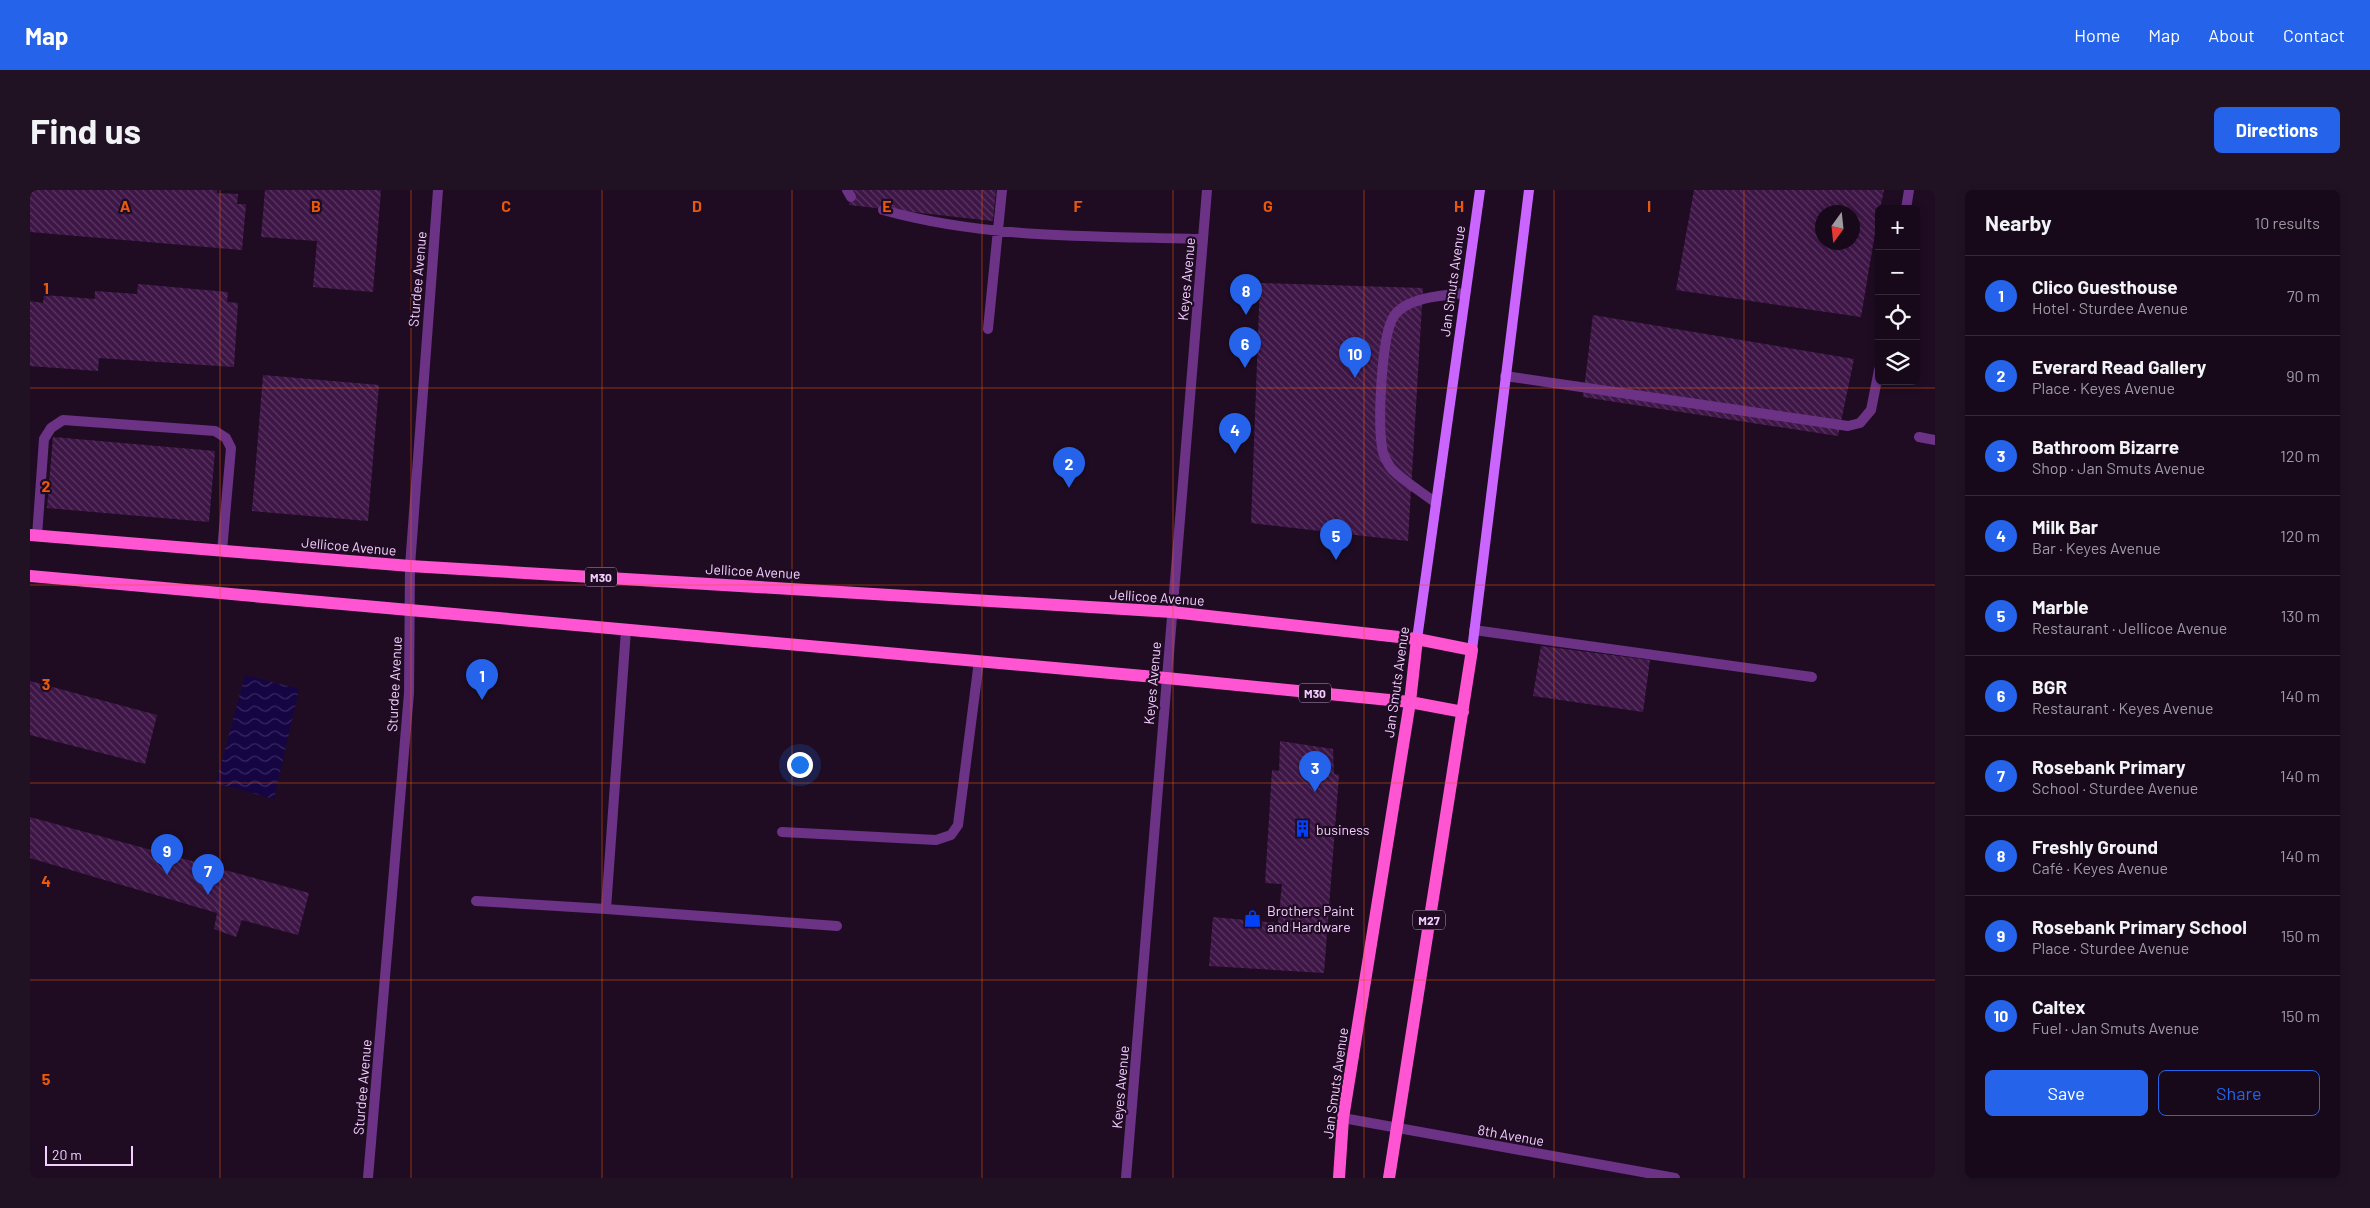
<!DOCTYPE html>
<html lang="en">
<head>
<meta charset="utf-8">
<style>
  :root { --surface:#17091a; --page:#201223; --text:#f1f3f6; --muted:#9e9aa2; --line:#362a39; --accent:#2563eb }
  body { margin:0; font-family:Barlow,sans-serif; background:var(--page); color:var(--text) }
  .controls { position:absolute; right:15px; top:15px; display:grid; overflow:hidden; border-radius:8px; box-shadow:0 2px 8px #0003 }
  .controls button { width:45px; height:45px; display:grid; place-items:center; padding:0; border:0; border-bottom:1px solid var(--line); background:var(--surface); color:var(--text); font:25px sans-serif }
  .compass { position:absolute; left:1785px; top:15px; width:45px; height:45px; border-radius:50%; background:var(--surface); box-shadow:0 2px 8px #0003; rotate:195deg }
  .scale { position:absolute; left:15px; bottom:12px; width:88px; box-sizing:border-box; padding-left:5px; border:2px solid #f3ceff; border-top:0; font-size:14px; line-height:18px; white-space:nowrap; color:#f3ceff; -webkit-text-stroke:4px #1f0c23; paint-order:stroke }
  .you { position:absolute; left:769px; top:574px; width:18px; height:18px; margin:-12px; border:4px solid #fff; border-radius:50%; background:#1a73e8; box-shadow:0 0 0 8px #1a73e833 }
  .badge { display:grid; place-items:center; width:32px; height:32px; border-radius:50%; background:var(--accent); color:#fff; font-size:16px; font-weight:700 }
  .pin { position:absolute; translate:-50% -41px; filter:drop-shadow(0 1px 2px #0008) }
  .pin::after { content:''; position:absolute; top:26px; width:18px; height:15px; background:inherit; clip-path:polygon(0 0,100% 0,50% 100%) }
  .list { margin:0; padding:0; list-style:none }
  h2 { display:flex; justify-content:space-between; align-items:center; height:65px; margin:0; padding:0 20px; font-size:21px }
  h2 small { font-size:16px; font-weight:400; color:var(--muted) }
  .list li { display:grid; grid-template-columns:32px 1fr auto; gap:15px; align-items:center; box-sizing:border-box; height:80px; padding:0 20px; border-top:1px solid var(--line) }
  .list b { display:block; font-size:19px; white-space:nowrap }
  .list p { margin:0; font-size:16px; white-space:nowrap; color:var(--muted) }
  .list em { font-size:16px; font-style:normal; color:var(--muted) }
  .actions { display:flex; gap:10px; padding:15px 20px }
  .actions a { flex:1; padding:11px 0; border:1px solid var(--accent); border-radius:8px; text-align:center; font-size:18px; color:var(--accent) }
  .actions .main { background:var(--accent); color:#fff }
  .icon { flex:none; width:28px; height:28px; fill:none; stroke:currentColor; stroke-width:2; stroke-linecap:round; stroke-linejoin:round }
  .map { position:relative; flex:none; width:1905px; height:988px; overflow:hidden; border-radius:8px }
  header { display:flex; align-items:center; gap:30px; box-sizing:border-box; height:70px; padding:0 25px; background:var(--accent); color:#fff }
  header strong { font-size:24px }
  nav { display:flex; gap:28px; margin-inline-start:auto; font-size:18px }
  .intro { display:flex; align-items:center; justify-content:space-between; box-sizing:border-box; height:120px; padding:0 30px }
  h1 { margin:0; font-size:35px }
  .button { padding:12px 22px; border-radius:8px; background:var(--accent); color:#fff; font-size:18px; font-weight:700 }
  main { display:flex; gap:30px; padding:0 30px }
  aside { flex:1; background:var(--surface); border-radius:8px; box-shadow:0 2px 8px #0003 }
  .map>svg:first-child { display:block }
  .water { fill:url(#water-waves) }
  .building { fill:url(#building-back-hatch); fill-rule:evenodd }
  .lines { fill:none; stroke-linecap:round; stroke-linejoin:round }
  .lane { stroke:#6b3286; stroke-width:10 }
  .street { stroke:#6b3286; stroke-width:10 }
  .secondary { stroke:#cb65ff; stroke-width:10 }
  .primary { stroke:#ff55d2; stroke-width:12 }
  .grid { fill:none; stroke:#e8590c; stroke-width:1; stroke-opacity:0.55 }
  .labels { text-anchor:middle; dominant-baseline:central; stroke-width:4.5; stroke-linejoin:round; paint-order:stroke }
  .shield { fill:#1f0c23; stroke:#b394bd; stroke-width:1 }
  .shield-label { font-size:12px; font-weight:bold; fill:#f3ceff }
  .street-label { font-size:14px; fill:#f3ceff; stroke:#1f0c23 }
  .poi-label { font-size:14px; fill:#f3ceff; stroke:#1f0c23; text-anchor:start }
  .grid-label { font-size:16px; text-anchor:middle; font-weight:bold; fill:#e8590c; stroke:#1f0c23; stroke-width:4.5; stroke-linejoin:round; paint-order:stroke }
</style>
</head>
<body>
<header>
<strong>Map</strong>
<nav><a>Home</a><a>Map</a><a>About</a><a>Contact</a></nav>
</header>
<div class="intro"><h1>Find us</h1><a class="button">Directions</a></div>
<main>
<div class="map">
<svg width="1905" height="988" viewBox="0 0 1905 988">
  <defs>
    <pattern id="water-waves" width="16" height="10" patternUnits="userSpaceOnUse" patternTransform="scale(1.25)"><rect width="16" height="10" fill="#160543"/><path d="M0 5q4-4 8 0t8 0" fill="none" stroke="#38285f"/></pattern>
    <pattern id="building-back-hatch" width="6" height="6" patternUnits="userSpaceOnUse" patternTransform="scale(1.25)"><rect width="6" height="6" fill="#3e1646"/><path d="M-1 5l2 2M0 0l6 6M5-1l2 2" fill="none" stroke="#5a3762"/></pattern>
  </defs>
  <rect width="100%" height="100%" fill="#1f0c23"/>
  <path class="water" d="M215,485L269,499L244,609L186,593Z"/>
  <path class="building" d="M0,0H187V3L208,4L207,14H216L212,60L0,42Z
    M235,0H351L343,102L283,97L287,51L231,47Z
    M821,0H966L963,31L819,15Z
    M1664,0H1854L1850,19H1849L1831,127L1646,100ZM1792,22H1822V52H1792Z
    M1230,93L1393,98L1378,351L1221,333Z
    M108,94L198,102L197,112L208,113L204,177L69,168L68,181L0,176V111L13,113L14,105L65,109V101L107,104Z
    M1563,125L1824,169L1808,246L1553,207Z
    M233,185L349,195L338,331L222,321Z
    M23,247L185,261L179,332L17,318Z
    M1511,456L1620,470L1613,522L1503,506Z
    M0,491L127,525L115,574L0,545Z
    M1250,551L1303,559L1304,584L1309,585L1294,783L1179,776L1183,727L1248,733L1252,694L1235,693L1242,580L1249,581Z
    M0,627L279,703L268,745L212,730L206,747L184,739L187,723L0,668Z"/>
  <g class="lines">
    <path class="lane" d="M817,0L821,7
      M1876,19L1879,0
      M853,20C957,49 1066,46 1173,49
      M958,139L972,0
      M1475,186L1818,236L1830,233L1841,220L1849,180
      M1889,247L1905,250
      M1406,313C1396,305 1364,285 1359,275C1356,270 1352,263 1352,257C1348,233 1351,145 1364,126C1377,107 1415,105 1435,103
      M7,346L14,249L21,238L33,230L185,241L196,248L201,258L192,361
      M1444,440L1782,487
      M752,642L906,650L921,645L928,635L949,471
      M446,711L576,719L807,736
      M576,719L596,440"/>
    <path class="street" d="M1313,928L1645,988
      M338,988L379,503L380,376L408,0
      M1096,988L1177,0"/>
    <path class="secondary" d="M1387,449L1450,0
      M1442,460L1499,0"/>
    <path class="primary" d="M0,345L380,376L1142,422L1387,449L1442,460L1359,988
      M0,386L1136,488L1380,512L1433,522
      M1309,988L1313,928L1380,512L1387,449"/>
  </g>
  <path class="grid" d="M190,0V988M381,0V988M572,0V988M762,0V988M952,0V988M1143,0V988M1334,0V988M1524,0V988M1714,0V988M0,198H1905M0,395H1905M0,593H1905M0,790H1905"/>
  <defs>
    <symbol id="building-bare" viewBox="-9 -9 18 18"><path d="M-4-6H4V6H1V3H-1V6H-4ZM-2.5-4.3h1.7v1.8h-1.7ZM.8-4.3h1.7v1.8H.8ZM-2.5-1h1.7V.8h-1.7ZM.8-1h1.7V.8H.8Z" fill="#0041f9" stroke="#1f0c23" stroke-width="2.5" paint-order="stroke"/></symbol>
    <symbol id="shop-bare" viewBox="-9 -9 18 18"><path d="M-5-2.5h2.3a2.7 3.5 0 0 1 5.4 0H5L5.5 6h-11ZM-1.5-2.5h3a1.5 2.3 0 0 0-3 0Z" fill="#0041f9" stroke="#1f0c23" stroke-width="2.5" paint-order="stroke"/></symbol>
  </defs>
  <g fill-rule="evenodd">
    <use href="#building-bare" x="1260" y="626" width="25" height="25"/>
    <use href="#shop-bare" x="1210" y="716" width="25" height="25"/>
  </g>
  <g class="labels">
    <g class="shield">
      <rect x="555" y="377.5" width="32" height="19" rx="4"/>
      <rect x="1269" y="493.5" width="32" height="19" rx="4"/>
      <rect x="1383" y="720.5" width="32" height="19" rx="4"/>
    </g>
    <g class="shield-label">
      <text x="571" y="387">M30</text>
      <text x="1285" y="503">M30</text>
      <text x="1399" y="730">M27</text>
    </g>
    <g class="street-label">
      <text transform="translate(387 89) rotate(-85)">Sturdee Avenue</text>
      <text transform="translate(1156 89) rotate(-85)">Keyes Avenue</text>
      <text transform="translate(1422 91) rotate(-82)">Jan Smuts Avenue</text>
      <text transform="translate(319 356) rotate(5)">Jellicoe Avenue</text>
      <text transform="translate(723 381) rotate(3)">Jellicoe Avenue</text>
      <text transform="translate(1127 407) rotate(4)">Jellicoe Avenue</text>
      <text transform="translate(1366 492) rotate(-82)">Jan Smuts Avenue</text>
      <text transform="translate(1122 493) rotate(-85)">Keyes Avenue</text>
      <text transform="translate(364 494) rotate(-87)">Sturdee Avenue</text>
      <text transform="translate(1305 893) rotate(-82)">Jan Smuts Avenue</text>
      <text transform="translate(332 897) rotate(-85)">Sturdee Avenue</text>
      <text transform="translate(1090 897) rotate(-85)">Keyes Avenue</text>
      <text transform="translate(1481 945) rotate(10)">8th Avenue</text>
    </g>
    <g class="poi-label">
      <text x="1286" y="639">business</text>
      <text x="1237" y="720">Brothers Paint<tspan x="1237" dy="16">and Hardware</tspan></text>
    </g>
  </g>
  <g class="grid-label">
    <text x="95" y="22">A</text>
    <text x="286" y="22">B</text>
    <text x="476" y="22">C</text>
    <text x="667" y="22">D</text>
    <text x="857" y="22">E</text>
    <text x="1048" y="22">F</text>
    <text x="1238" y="22">G</text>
    <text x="1429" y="22">H</text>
    <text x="1619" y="22">I</text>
    <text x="16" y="104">1</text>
    <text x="16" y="302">2</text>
    <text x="16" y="500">3</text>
    <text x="16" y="697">4</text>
    <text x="16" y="895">5</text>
  </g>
</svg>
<div class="controls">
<button>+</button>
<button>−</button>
<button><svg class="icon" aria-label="locate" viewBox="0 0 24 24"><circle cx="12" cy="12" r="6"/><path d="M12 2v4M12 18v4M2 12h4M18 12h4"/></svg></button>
<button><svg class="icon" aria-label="layers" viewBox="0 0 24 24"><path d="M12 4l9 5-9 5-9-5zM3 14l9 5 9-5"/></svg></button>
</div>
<svg class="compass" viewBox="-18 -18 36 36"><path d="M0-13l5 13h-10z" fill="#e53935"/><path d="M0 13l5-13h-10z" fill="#9e9aa2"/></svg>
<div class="scale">20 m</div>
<div class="you"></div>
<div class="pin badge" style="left:452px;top:510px">1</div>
<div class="pin badge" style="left:1039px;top:298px">2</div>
<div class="pin badge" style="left:1285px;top:602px">3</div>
<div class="pin badge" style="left:1205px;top:264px">4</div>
<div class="pin badge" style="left:1306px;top:370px">5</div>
<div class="pin badge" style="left:1215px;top:178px">6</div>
<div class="pin badge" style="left:178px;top:705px">7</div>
<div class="pin badge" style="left:1216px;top:125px">8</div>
<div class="pin badge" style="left:137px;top:685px">9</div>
<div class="pin badge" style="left:1325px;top:188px">10</div>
</div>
<aside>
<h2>Nearby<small>10 results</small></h2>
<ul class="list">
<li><span class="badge">1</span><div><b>Clico Guesthouse</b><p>Hotel · Sturdee Avenue</p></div><em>70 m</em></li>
<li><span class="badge">2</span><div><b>Everard Read Gallery</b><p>Place · Keyes Avenue</p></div><em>90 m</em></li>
<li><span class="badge">3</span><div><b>Bathroom Bizarre</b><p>Shop · Jan Smuts Avenue</p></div><em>120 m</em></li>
<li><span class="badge">4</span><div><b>Milk Bar</b><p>Bar · Keyes Avenue</p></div><em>120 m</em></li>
<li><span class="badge">5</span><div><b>Marble</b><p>Restaurant · Jellicoe Avenue</p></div><em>130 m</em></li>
<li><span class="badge">6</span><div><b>BGR</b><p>Restaurant · Keyes Avenue</p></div><em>140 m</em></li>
<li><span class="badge">7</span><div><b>Rosebank Primary</b><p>School · Sturdee Avenue</p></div><em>140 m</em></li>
<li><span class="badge">8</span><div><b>Freshly Ground</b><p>Café · Keyes Avenue</p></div><em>140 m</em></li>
<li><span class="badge">9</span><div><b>Rosebank Primary School</b><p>Place · Sturdee Avenue</p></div><em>150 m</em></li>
<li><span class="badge">10</span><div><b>Caltex</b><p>Fuel · Jan Smuts Avenue</p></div><em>150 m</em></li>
</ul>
<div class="actions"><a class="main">Save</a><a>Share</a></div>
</aside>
</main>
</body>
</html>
